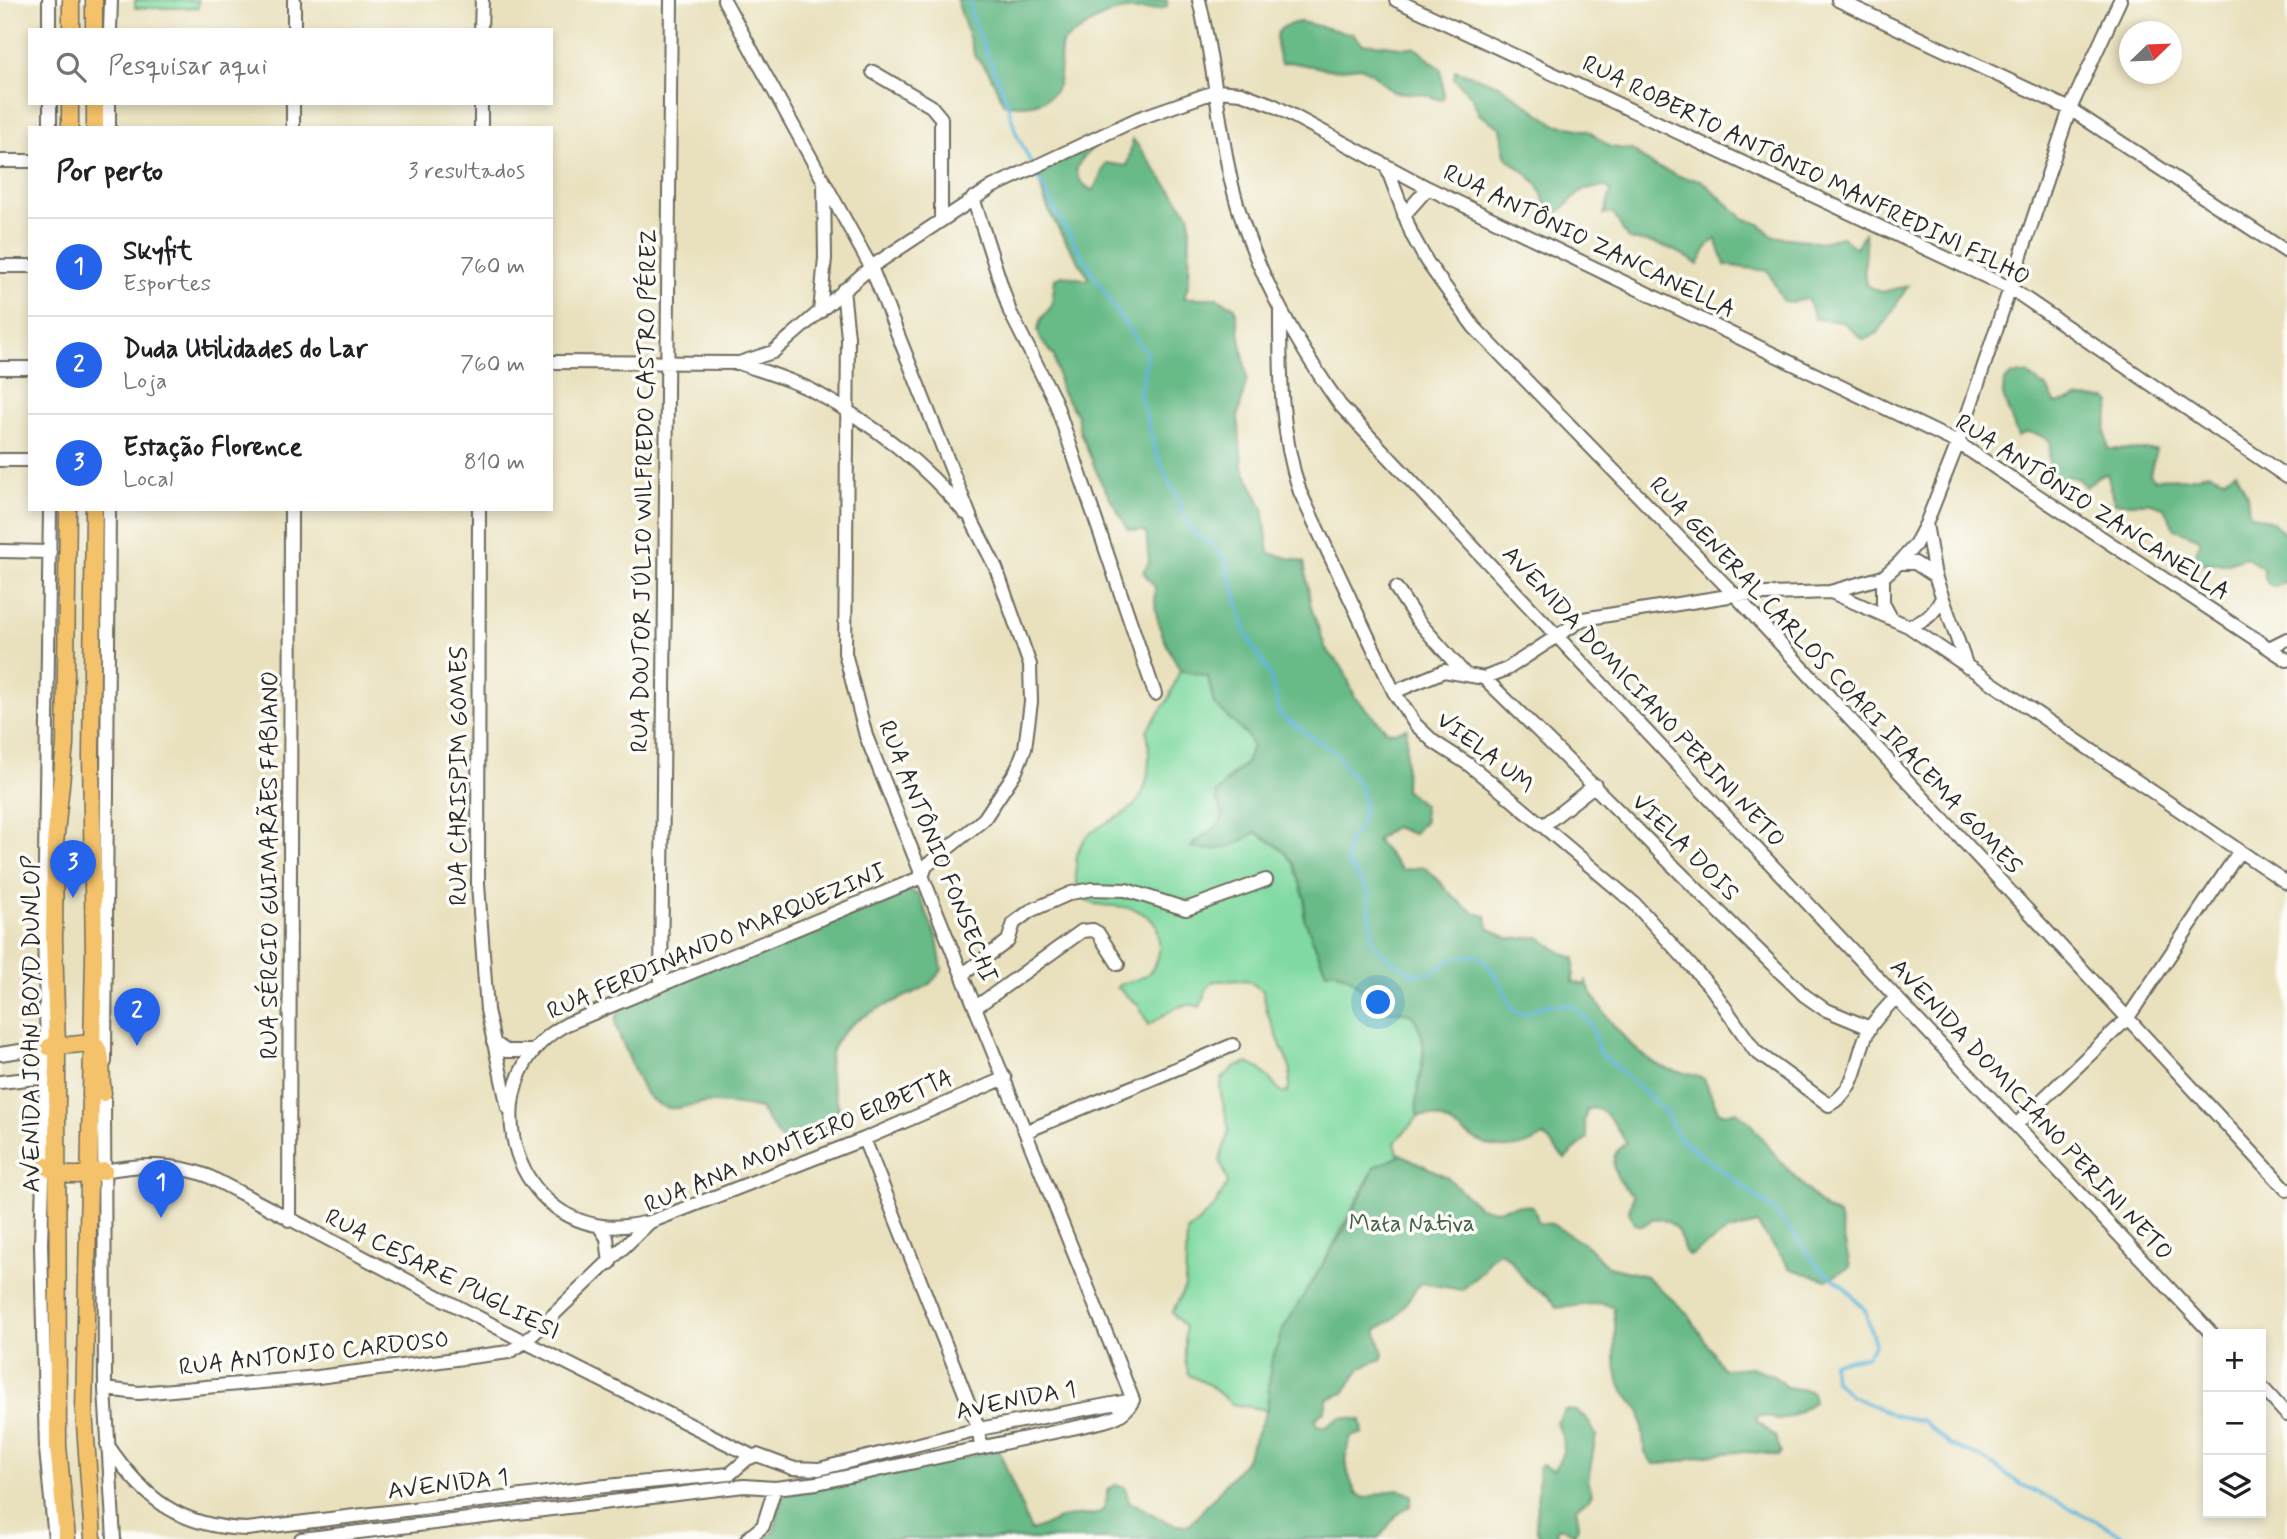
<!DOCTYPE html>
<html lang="pt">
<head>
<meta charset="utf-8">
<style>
  :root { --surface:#fff; --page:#f6f6f6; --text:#202124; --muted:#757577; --line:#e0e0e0; --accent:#2563eb }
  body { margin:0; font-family:Mynerve,sans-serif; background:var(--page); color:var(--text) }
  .controls { position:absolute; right:21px; bottom:21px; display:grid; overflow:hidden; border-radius:0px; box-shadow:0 4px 10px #0003 }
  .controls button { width:63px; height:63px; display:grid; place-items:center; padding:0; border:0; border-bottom:2px solid var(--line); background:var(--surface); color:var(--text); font:35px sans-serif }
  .compass { position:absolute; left:2119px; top:21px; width:63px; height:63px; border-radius:50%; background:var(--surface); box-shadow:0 4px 10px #0003; rotate:67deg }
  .you { position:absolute; left:1379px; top:1003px; width:24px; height:24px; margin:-18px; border:5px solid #fff; border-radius:50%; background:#1a73e8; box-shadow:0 0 0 10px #1a73e833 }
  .badge { display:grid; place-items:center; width:46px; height:46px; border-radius:50%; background:var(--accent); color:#fff; font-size:23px; font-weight:700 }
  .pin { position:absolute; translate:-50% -58px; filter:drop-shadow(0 2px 4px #0008) }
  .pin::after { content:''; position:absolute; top:37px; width:24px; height:21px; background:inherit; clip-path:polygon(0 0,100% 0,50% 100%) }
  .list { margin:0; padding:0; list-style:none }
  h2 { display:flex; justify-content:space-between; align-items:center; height:91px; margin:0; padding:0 28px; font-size:30px }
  h2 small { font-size:23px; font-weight:400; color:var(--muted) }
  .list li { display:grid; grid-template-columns:46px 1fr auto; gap:21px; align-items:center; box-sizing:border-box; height:98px; padding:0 28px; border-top:2px solid var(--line) }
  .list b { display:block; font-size:26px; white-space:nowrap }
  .list p { margin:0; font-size:23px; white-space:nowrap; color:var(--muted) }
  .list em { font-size:23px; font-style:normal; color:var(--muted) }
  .icon { flex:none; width:38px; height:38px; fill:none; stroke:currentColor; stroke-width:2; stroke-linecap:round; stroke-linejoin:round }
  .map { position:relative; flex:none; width:2287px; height:1539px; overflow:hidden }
  .search { position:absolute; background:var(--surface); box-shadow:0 4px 10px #0003; left:28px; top:28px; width:525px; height:77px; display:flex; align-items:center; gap:18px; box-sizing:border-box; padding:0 24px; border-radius:0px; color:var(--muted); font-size:26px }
  .panel { position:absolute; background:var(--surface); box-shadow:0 4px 10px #0003; left:28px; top:126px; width:525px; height:385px; border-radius:0px }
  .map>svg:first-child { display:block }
  .green { fill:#80daa1; stroke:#568266; stroke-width:2 }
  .forest { fill:#68ba87; stroke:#4a7259; stroke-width:2 }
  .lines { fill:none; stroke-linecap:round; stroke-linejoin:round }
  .stream { stroke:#5eb5db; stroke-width:3.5 }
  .minor-casing { stroke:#6e6b5e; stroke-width:16 }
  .major-casing { stroke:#6e6b5e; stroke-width:19 }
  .minor { stroke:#fff; stroke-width:12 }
  .major { stroke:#f3c26a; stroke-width:16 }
  .labels { text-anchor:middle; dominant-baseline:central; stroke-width:7; stroke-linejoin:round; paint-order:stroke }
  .street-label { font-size:24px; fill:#2b2b2b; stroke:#fdfcf7 }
  .park-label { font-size:24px; fill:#44604e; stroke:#fdfcf7 }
</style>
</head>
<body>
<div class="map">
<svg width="2287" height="1539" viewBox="0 0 2287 1539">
  <rect width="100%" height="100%" fill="#fdfcf7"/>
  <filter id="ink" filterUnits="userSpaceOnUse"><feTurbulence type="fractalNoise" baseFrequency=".0143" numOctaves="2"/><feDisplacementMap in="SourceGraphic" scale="14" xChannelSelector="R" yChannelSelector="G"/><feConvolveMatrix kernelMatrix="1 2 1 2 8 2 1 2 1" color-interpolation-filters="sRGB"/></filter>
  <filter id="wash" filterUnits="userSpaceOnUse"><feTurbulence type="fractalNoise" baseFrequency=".00686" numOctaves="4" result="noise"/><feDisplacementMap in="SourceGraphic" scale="28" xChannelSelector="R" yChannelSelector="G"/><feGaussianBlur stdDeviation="1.57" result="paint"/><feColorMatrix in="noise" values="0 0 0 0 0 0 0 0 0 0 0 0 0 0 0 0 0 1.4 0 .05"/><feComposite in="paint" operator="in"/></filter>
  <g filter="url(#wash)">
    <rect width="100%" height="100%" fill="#e9e1be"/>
    <path class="green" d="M135,0H198V8H135Z
      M1180,670L1208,676L1214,704L1247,735L1252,745L1247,762L1226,780L1216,800L1223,814L1220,824L1192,843L1256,832L1283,850L1294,864L1305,899L1304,918L1326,972L1334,970L1353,980L1380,1010L1411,1013C1438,1053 1410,1078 1418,1117L1395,1142L1399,1157L1375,1166L1271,1363L1267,1410L1232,1404L1208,1384L1189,1375L1185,1361V1327L1172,1313L1185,1287L1187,1232L1213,1208L1228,1183L1220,1160L1229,1130L1220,1089L1222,1079L1234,1067L1248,1063L1260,1069L1282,1093L1288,1092L1291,1070L1267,1012L1263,991L1247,980L1214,981L1207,988L1200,1007C1181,999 1165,1015 1149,1025L1138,1005L1117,987C1125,980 1134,982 1143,977C1163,965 1160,945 1157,926C1131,893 1095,916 1081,895C1075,886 1075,875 1076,864C1078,822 1119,827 1139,799C1151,781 1150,750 1147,730L1168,700Z"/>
    <path class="forest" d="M957,0H1167V7C1152,11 1142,9 1127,10C1105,11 1080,30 1062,43C1059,54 1061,64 1060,76C1057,105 1027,107 1004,104L989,72L975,56Z
      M1301,22L1353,34L1363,44C1381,42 1396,49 1414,47L1441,69L1444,97L1441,100L1423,94L1393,92L1372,73L1361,67L1333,70L1289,62L1281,64C1273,38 1271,26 1301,22Z
      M1455,70L1499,85L1555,124L1588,131L1610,147L1632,150L1652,165L1684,178L1701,180L1743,218L1760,224L1772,236L1821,242L1842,237L1856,248L1864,233C1870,251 1860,269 1867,286L1881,292L1908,286L1878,333L1864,340L1843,322L1815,319L1807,298L1792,303L1783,301L1768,271L1725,265L1716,239L1709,244L1698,265C1678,248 1654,242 1628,239L1613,213L1604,214L1611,192L1607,187L1584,189L1547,223C1545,183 1534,180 1505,156L1501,128L1479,114L1472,97L1454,78Z
      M1133,139L1190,216L1189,282L1184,298H1217L1235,307L1247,378L1238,416L1242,466L1263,508L1269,553L1304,562L1311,607L1326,649L1343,668L1355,697L1387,731L1395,732L1407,728L1405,789L1423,805L1425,821L1413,834L1394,827L1376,840L1402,870L1424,867C1442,881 1462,913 1486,916L1488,928L1510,939L1539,937L1562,953L1575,958L1573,982L1585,985L1586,981C1598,1010 1633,1054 1662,1067C1675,1073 1691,1072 1704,1079L1718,1111L1725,1114L1736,1111L1749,1122L1780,1161L1826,1210L1839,1215L1850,1267L1827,1280L1791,1269L1757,1224L1726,1232L1690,1256L1685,1252C1679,1231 1677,1222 1655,1218L1642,1226L1634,1224L1629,1211L1633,1195C1621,1186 1606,1166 1618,1150C1620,1147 1624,1145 1626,1142C1616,1129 1605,1102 1587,1110L1584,1121L1587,1138L1565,1159L1544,1136C1479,1176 1456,1105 1418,1117C1410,1078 1440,1055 1411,1013L1380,1010L1353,980L1335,970L1326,972L1304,918L1305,899L1294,864L1283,850L1256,832C1235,847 1216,854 1191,847L1220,824L1223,814L1216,793L1247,762L1252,745L1247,735L1214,704L1208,676L1180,670C1164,641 1153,621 1155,587L1143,572L1149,562L1146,532L1128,529L1101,482L1080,432L1077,415L1061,391L1054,356L1041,340L1038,331L1040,321L1052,305L1055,278L1062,275L1087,280L1089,278C1078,259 1023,185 1046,167C1059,157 1080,151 1096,144C1077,164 1065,174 1093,191L1106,163L1127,166Z
      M2027,374L2047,388L2056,404L2077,398L2107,399L2111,403L2105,430L2108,449L2156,450L2150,474L2154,479C2175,477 2189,482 2208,472L2224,479L2236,471L2247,495L2249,514L2273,522L2287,537V581L2276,587C2265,585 2265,578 2263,568L2245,557L2225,564L2204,563L2189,570L2200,541L2198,538L2175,529L2163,507L2151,503H2115L2107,474L2098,476L2086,487L2078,479L2068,476L2051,486L2048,482L2050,442C2043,435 2026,428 2018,437L2003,396L2004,381L2011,375Z
      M907,890L919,895L937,938L942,970C937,975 933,982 927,986C898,1003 843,1015 831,1053C825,1071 835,1094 840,1111L825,1135L784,1144L760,1109C743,1105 725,1103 706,1103C685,1103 672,1118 650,1098C638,1087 631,1060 623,1044C615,1028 611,1016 627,1002Z
      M1398,1153L1447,1177L1479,1207L1496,1210L1518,1205L1533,1206L1539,1223L1552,1224L1587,1246L1608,1267L1646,1276L1688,1314L1723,1369L1751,1367L1773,1375L1786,1387L1812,1391L1814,1402L1790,1417L1778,1419L1756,1415L1757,1421L1775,1436L1781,1453L1778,1456C1754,1450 1732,1451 1707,1455C1688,1458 1672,1465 1653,1464L1645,1453L1640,1410C1600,1372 1622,1351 1613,1307L1602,1303L1557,1308C1550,1294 1538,1292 1527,1282C1517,1272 1513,1259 1500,1252L1489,1259L1484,1270L1462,1290L1420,1283L1395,1318L1376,1330L1383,1353L1382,1359L1361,1367L1344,1393L1327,1399L1325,1410L1314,1420L1317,1425L1325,1427L1341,1417L1361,1420L1363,1433L1351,1437C1342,1457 1347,1476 1357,1495L1365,1498L1398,1489L1412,1495L1410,1506L1397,1515L1378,1539H764L774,1532L782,1495L999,1450L1031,1531C1042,1528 1051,1522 1062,1518C1083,1511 1108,1526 1107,1491L1115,1485L1125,1487L1129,1502C1151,1510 1165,1528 1190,1525L1245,1461L1267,1410L1271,1363L1283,1329L1344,1230L1375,1166L1399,1157Z
      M1565,1410L1577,1411L1587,1419L1596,1435L1588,1481L1592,1493L1589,1499L1576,1507L1579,1525L1574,1534L1564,1528H1557L1556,1539H1540L1536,1527L1539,1466L1542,1465L1553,1470C1567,1452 1566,1443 1557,1423Z"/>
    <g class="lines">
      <path class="stream" d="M970,0L971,15L1006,99L1016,133L1053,207L1117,313L1147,354L1140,395L1157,455L1193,533L1212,544L1226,560L1246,634L1270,675L1280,715L1336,753L1361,788L1364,807L1360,827L1348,842V864L1368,891L1373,943L1387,957L1413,974L1430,973L1454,958L1476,955C1496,970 1504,988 1513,1011L1524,1014L1545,1005H1572L1591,1024L1599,1052L1665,1111L1677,1136L1776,1212L1819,1267L1844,1287L1865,1310L1875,1344L1867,1356L1832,1363L1834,1380L1851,1396L1894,1415L1923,1421L1950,1445L1981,1457L2020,1484L2105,1525L2127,1539"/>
    </g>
  </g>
  <g filter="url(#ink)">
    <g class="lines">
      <defs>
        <path id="minor" d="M49,0V30
          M1199,0C1214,61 1218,124 1232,185C1251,263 1294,340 1340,405L2212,1334
          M1396,0L2010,288L2287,477
          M1838,0L2070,109L2287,252
          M110,30L111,0
          M294,30V0
          M481,30L482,0
          M873,72L931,106L941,118V218
          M50,103V128
          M109,128V103
          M293,128V103
          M481,128V103
          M0,161H30
          M1387,168L1412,235L1427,262L1474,327L1735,595L2287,1190
          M973,198L1010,312L1055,401L1155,694
          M1404,215L1428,188
          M0,266H30
          M843,290L848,337L845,653L866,736L1133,1400
          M1280,311C1280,373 1280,432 1300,492L1394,692L1415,724L1434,742L1468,764L1504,793L1635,904L1712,989L1755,1051L1829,1105C1861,1088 1854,1053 1871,1026C1878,1016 1888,1006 1896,997
          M820,312L825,258L824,184
          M551,362L739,363L773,352L871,267L992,187L1137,119L1217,91L1241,93L1273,105L1428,188L1958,443L2287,660
          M739,363C764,372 791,379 815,392C872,423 924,464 965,513
          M0,368H30
          M0,460H30
          M50,509L44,933L47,1047L41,1244L46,1450L55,1539
          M479,509L478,884L487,1010L508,1108
          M1926,524L1935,576L1967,667
          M0,551L50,552
          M1899,563H1915L1935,576
          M1883,577V603L1890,616
          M1396,588L1417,620L1463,672
          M1831,592L1908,626L2287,883
          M1908,626C1926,621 1933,615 1942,598
          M2269,648L2287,639
          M1484,678C1592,782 1696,891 1804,995L1824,1009L1870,1028
          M1394,692L1444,671L1484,678L1507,669L1583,619L1735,595L1830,592L1883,577L1899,563L1915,545L1926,524L1958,443L2070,109L2120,0
          M1543,826L1595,785
          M963,974L1008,941L1014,923L1030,911L1071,893L1092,889L1126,890L1186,909L1266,880
          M661,983L671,0
          M976,1007L1082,931L1093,930L1098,933L1118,964
          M493,1042L506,1051H532
          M0,1054L47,1047
          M105,1062L109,509
          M0,1082L46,1077
          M104,1087L105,1389L114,1539
          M2016,1125L2127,1019L2239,852
          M1027,1131L1233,1045
          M864,1139L979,1429L981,1448
          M104,1171C140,1164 174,1163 208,1176L525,1342L752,1456
          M289,1220L291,509
          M650,1222C634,1225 618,1228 602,1226C503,1212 476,1071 567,1024L922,877L926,866L984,819L1016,771L1025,748L1031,702L1030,665L996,568L972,521L871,267L724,0
          M599,1226L607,1238L610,1263
          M2261,1386L2287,1415
          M105,1389L139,1393L318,1377L509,1352L525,1342L650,1222L864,1139L1005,1078
          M107,1444C143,1498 179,1527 247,1529L596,1487L730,1474L747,1459L757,1455L792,1468L819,1469L979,1429L1133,1400
          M301,1539L744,1486L775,1488L817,1483L1096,1423C1112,1419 1125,1416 1133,1400
          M747,1539L763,1526L775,1488"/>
        <path id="major" d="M94,0V30
          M71,30V0
          M95,103V128
          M70,128V103
          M49,1047L91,1043C107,1049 99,1078 103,1093
          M44,1165C63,1180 82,1175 104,1171
          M67,1539L58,1446L57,1046L54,939L55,844L65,744L68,509
          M93,1539L84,1410L94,956L91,755L94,509"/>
      </defs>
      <use href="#minor" class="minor-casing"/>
      <use href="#major" class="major-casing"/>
      <use href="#minor" class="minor"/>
      <use href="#major" class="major"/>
    </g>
  </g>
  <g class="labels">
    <g class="street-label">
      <text transform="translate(1806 171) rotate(26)">RUA ROBERTO ANTÔNIO MANFREDINI FILHO</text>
      <text transform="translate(1589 242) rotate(26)">RUA ANTÔNIO ZANCANELLA</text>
      <text transform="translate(645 491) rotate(-89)">RUA DOUTOR JÚLIO WILFREDO CASTRO PÉREZ</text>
      <text transform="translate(2092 508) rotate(33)">RUA ANTÔNIO ZANCANELLA</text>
      <text transform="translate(1835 676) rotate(47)">RUA GENERAL CARLOS COARI IRACEMA GOMES</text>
      <text transform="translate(1643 697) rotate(47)">AVENIDA DOMICIANO PERINI NETO</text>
      <text transform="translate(1485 753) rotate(38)">VIELA UM</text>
      <text transform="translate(459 776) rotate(-90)">RUA CHRISPIM GOMES</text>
      <text transform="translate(1685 848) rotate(45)">VIELA DOIS</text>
      <text transform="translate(937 852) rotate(68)">RUA ANTÔNIO FONSECHI</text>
      <text transform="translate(270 865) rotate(-90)">RUA SÉRGIO GUIMARÃES FABIANO</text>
      <text transform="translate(717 942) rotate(-23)">RUA FERDINANDO MARQUEZINI</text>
      <text transform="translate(32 1024) rotate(-90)">AVENIDA JOHN BOYD DUNLOP</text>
      <text transform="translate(2031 1110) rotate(47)">AVENIDA DOMICIANO PERINI NETO</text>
      <text transform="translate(799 1142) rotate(-23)">RUA ANA MONTEIRO ERBETTA</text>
      <text transform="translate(442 1275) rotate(27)">RUA CESARE PUGLIESI</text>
      <text transform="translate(314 1354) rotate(-6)">RUA ANTONIO CARDOSO</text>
      <text transform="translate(1016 1401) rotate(-11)">AVENIDA 1</text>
      <text transform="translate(448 1485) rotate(-7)">AVENIDA 1</text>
    </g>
    <g class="park-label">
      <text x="1412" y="1224">Mata Nativa</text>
    </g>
  </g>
</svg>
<div class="controls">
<button>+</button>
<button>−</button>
<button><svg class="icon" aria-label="layers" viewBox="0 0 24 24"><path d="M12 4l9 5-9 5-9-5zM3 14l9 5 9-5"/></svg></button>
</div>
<svg class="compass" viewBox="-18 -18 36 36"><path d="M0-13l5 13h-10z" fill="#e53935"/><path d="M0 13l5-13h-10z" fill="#757577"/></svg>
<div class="you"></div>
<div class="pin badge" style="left:161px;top:1218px">1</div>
<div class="pin badge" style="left:137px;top:1046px">2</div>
<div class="pin badge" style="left:73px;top:898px">3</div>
<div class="search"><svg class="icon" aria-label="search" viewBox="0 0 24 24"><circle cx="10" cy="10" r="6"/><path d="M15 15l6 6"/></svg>Pesquisar aqui</div>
<section class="panel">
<h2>Por perto<small>3 resultados</small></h2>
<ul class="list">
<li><span class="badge">1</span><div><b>Skyfit</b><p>Esportes</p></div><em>760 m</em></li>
<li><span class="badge">2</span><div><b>Duda Utilidades do Lar</b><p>Loja</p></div><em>760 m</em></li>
<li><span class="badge">3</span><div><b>Estação Florence</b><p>Local</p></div><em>810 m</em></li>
</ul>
</section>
</div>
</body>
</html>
